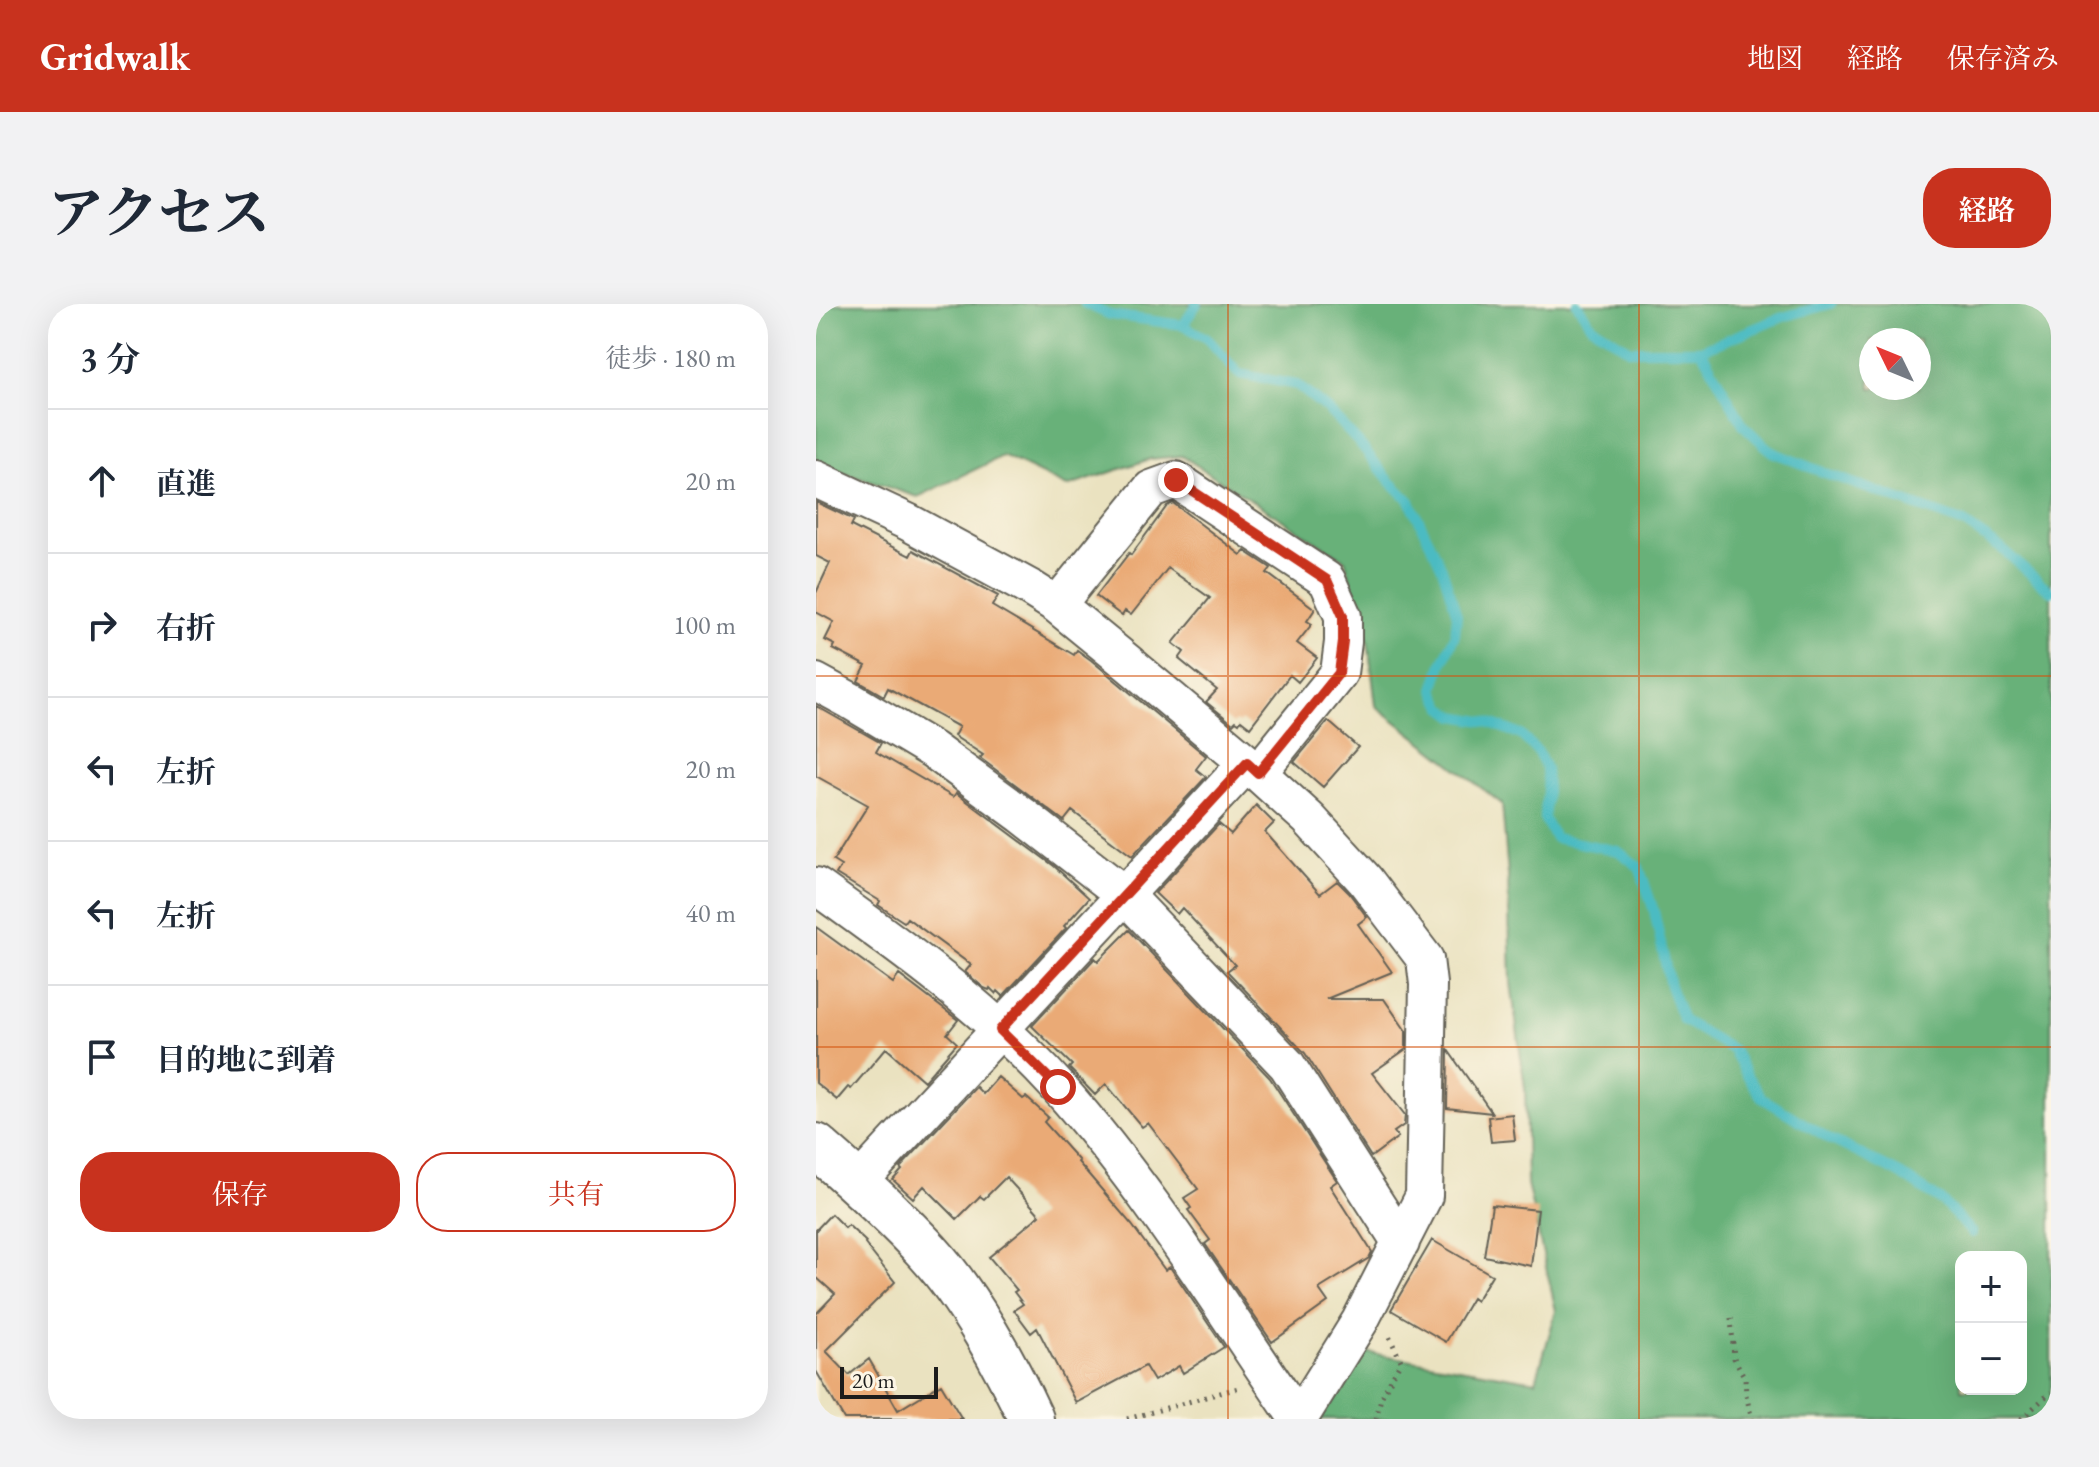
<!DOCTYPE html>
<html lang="ja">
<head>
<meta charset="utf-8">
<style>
  :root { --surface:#fff; --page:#f2f2f3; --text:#1f2937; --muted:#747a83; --line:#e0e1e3; --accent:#c8321e }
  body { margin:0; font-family:"EB Garamond","Noto Serif JP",serif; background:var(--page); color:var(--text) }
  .controls { position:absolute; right:24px; bottom:24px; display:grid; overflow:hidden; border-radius:16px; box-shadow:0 8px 32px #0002 }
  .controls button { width:72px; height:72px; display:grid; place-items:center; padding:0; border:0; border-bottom:2px solid var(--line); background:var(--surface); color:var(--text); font:40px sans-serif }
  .compass { position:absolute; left:1043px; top:24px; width:72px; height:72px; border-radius:50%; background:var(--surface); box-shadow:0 8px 32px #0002; rotate:313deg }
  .scale { position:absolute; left:24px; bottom:20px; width:98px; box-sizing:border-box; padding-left:8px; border:4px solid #1c1c1c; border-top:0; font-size:22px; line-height:28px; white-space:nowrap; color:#1c1c1c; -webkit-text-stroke:6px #fcf5e5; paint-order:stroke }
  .stop { position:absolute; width:24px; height:24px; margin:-18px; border:6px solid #c8321e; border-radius:50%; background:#fff }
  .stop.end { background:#c8321e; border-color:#fff; box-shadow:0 2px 8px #0008 }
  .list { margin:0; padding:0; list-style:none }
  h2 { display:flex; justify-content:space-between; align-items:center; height:104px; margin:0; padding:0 32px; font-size:34px }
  h2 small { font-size:26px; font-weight:400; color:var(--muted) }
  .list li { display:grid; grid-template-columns:52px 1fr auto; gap:24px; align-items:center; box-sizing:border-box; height:144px; padding:0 32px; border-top:2px solid var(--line) }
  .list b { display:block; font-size:30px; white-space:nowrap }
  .list em { font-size:26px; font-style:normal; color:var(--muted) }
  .actions { display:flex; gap:16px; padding:24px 32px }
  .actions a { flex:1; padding:18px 0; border:2px solid var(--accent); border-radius:32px; text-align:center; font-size:28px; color:var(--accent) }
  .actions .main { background:var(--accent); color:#fff }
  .icon { flex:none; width:44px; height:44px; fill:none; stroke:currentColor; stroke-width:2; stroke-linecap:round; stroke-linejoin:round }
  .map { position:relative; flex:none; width:1235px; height:1115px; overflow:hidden; border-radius:32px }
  header { display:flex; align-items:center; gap:48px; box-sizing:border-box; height:112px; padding:0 40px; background:var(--accent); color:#fff }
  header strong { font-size:38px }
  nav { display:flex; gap:44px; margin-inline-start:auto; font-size:28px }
  .intro { display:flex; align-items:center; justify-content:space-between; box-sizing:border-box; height:192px; padding:0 48px }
  h1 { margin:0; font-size:56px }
  .button { padding:20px 36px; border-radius:32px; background:var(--accent); color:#fff; font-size:28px; font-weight:700 }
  main { display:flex; gap:48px; padding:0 48px }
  aside { flex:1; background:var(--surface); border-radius:32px; box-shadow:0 8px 32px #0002 }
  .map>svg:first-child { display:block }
  .forest { fill:#67b179; stroke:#42664a; stroke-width:2; fill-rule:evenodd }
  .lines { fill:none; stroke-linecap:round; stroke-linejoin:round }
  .stream { stroke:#4cbbc2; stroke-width:10 }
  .building { fill:#eaaa76 }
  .minor-casing { stroke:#646155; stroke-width:40 }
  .tertiary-casing { stroke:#646155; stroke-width:48 }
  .path { stroke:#646155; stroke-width:5; stroke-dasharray:2 6; stroke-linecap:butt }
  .minor { stroke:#fff; stroke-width:36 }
  .tertiary { stroke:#fff; stroke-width:44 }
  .route { stroke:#c8321e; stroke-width:10 }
  .grid { fill:none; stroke:#d4530e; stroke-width:2; stroke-opacity:0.55 }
</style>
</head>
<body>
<header>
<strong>Gridwalk</strong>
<nav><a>地図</a><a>経路</a><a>保存済み</a></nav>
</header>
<div class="intro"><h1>アクセス</h1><a class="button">経路</a></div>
<main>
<aside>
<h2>3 分<small>徒歩 · 180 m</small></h2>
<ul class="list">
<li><svg class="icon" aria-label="ahead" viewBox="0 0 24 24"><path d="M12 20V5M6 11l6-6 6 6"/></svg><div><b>直進</b></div><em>20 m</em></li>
<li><svg class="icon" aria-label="right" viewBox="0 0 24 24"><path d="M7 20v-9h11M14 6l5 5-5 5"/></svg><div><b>右折</b></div><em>100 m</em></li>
<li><svg class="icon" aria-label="left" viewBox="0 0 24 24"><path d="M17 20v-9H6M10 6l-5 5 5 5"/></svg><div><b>左折</b></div><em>20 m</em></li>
<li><svg class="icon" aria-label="left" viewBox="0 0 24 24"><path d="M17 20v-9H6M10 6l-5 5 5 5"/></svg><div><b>左折</b></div><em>40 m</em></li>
<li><svg class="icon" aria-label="arrive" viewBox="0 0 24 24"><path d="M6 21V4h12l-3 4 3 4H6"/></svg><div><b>目的地に到着</b></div></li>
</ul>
<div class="actions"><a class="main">保存</a><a>共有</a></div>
</aside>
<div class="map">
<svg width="1235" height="1115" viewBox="0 0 1235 1115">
  <rect width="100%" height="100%" fill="#fcf5e5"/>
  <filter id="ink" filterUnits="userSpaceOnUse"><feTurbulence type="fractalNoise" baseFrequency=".0125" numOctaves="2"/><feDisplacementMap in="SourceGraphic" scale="16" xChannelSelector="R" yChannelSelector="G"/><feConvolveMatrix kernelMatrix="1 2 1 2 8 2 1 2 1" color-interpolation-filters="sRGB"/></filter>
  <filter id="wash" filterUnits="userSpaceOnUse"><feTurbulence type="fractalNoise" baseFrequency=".006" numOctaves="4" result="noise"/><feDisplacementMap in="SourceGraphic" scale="32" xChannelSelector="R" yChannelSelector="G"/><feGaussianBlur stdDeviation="1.8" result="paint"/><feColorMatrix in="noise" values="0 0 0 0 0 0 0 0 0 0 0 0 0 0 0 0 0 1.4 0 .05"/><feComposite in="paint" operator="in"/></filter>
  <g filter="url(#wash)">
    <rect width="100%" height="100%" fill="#eae2c0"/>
    <path class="forest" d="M0,0H1235V1115H501L549,1048L720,1077L740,1007L711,880L709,784L695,679L692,571L686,500L560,402L552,337L529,256L366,152L334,155L251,183L187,152L102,193L21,167L0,157ZM1055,36H1103V84H1055ZM1145,953H1205V1085H1145Z"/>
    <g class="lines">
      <path class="stream" d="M269,0L294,11L367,21L392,35L423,70L481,81L512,106L545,141L573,176L594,197L626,264L641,311L639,331L626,360L618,385L627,403L639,412L672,418L705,431L721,447L730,464L731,487L728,515L739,534L802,547L823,563L838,607L854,682L867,716L917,746L930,770L946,794L1014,835L1084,870L1127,898L1156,929
        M761,0L776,22L814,46H885L967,13L1015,0
        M367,21L381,0
        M885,46L928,122L956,148L1006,168L1148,219L1186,245L1235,288"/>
    </g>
    <g id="blocks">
      <path class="building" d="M0,198L38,216L35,222L94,252L97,246L182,292L176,302L258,351L261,346L275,356L390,452L380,465L390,473L316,552L256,507L248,517L164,454L167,451L138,432L143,423L72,384L68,392L42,377L50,362L17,345L19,341L9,336L18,318L0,308V289L14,259L0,252Z
        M357,199L425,251L429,247L455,264L451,269L499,305L491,317L496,320L481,339L501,354L482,378L474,371L434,423L425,416L423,419L420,417L417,420L390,398L401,386L363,355L368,348L357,339L394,294L352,264L315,311L309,307L306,312L280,292L313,249L315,251L351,202Z
        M0,402L65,439L60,448L137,493L140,489L238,562L273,594L248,622L250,624L187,692L182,687L180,690L174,684L173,686L168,684L149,668L155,661L91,614L88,618L62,601L64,597L20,570L25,562L17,557L52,501L0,472Z
        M512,417L542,443L507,483L478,458Z
        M440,501L458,519L449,528L504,590L521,577L533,589L551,613L542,620L576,668L510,695H568L590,727V745L556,769L589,811L588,821L578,828L582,833L555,853L489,749L411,667L419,661L366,604L361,610L339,589L403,520L415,530Z
        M0,623L77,679L83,671L142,716L131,730L141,739L108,777L70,744L35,785L32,783L21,796L0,779Z
        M313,626L454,774L521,877L514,882L556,948L553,954L503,985L512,998L456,1038L389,940L394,936L372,906L375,904L368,894L382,885L332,819L326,823L290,780L279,791L253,764L256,761L216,722L279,654L282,657Z
        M632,746L676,809L631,804Z
        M182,773L207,795L210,793L232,813L228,818L263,857L262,858L316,921L349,966L354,963L408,1043L367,1069L363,1062L338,1077L329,1062L260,1099L221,1024L215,1029L198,1006L207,1000L198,988L201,986L173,953L224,911L190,873L168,895L164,892L141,915L108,882L97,894L77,876L86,866L84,864L160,783L167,790Z
        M696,810L699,836L675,838L672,813Z
        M676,901L722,906L715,962L668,952Z
        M15,910L29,924L32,921L50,938L49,940L79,978L10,1047L33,1071L53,1055L82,1106L125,1080L146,1115H28L0,1067V1010L19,990L0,973V926Z
        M616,936L676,971L660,997L656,994L630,1038L575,1006Z"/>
    </g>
  </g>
  <g filter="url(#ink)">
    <use href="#blocks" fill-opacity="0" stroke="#646155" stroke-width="2"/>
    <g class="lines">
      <defs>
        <path id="minor" d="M0,175L92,218L214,284L241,301L312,359L431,459L493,515L549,576L609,655L612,680L608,892L544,1017L483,1115
          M241,301L335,185L360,176L511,276L527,312V338L523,369L442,469
          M0,378L35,397L117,446L206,511L309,591L471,761L585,939
          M0,582C85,643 173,706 243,784C334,886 405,1003 482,1115
          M42,879L431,459"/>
        <path id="tertiary" d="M0,842C39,876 77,910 112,948C152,992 190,1061 215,1115"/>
      </defs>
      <use href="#minor" class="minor-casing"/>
      <use href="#tertiary" class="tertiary-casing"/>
      <path class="path" d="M915,1014L918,1054L929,1074L930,1091L936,1115
        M311,1115L422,1084
        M560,1115L565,1094L585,1057L573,1032
        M1205,1115L1235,1088"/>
      <use href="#minor" class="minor"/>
      <use href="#tertiary" class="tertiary"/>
    </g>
  </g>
  <g class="lines" filter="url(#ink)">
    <path class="route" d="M242,783L184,726L431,459L442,469L523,369L527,338V312L511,276L360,176"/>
  </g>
  <path class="grid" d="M412,0V1115M823,0V1115M0,372H1235M0,743H1235"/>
</svg>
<div class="controls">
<button>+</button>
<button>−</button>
</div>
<svg class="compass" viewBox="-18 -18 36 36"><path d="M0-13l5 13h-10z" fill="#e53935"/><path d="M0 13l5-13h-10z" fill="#747a83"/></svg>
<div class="scale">20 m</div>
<div class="stop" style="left:242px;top:783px"></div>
<div class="stop end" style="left:360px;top:176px"></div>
</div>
</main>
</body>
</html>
